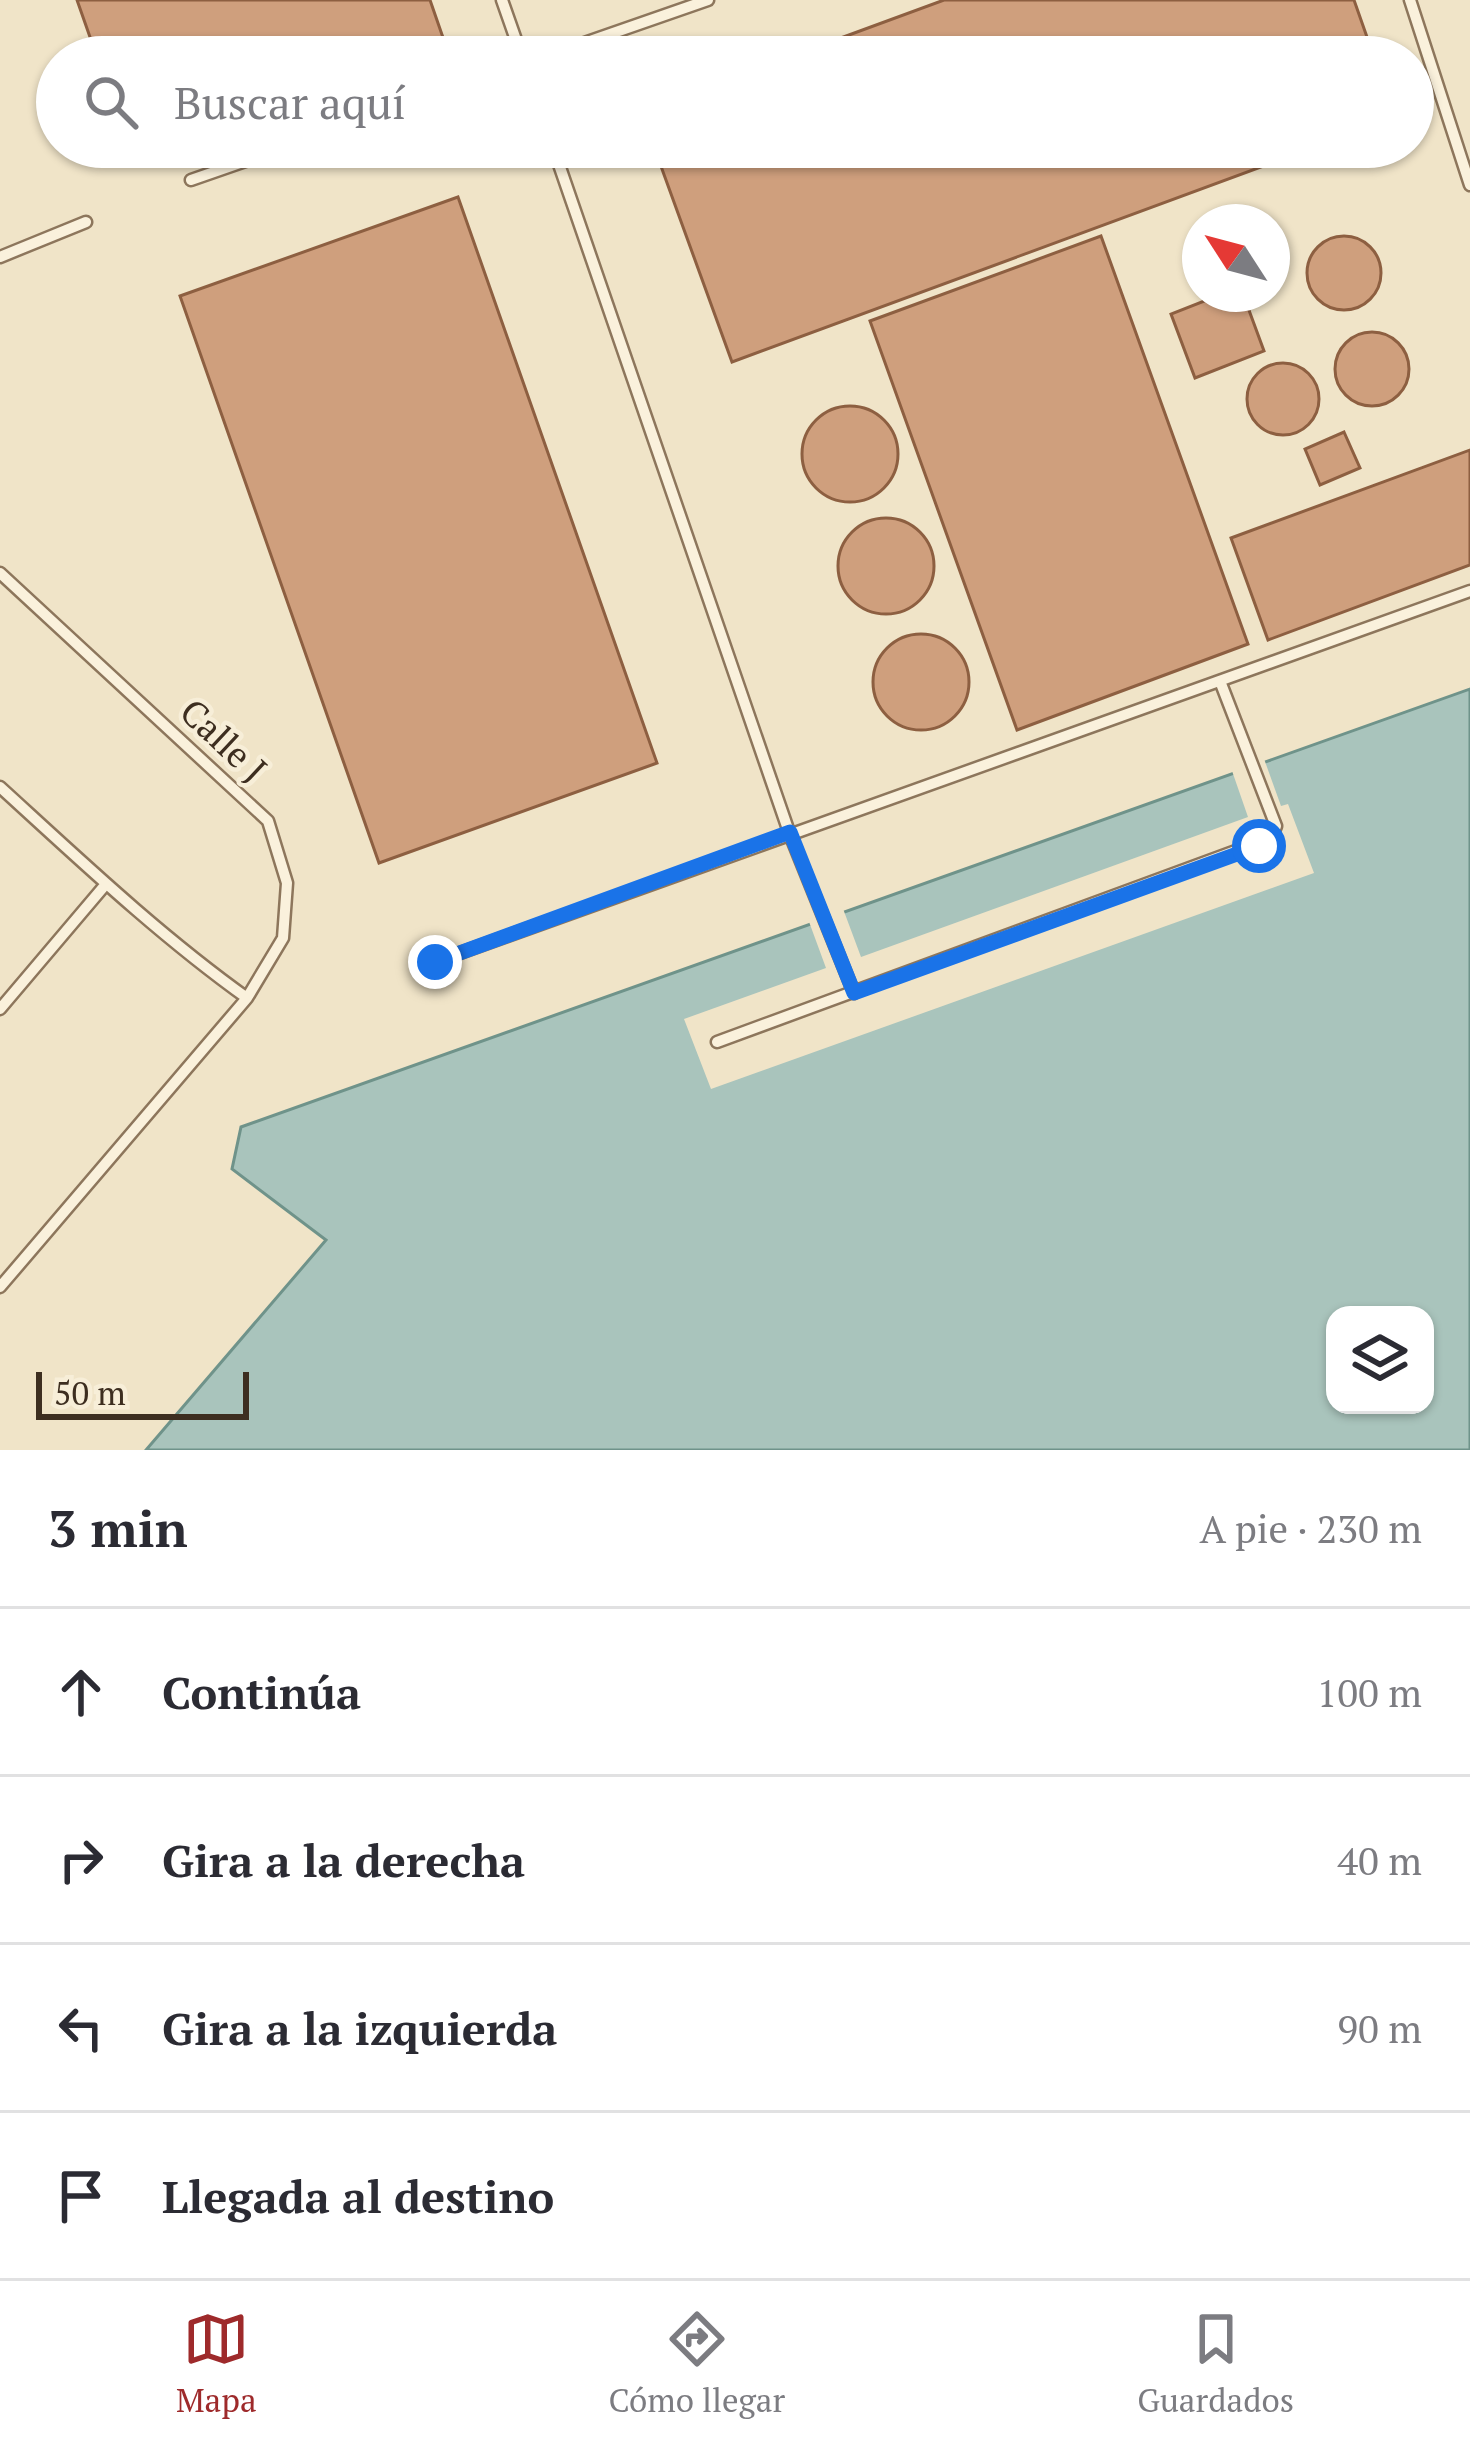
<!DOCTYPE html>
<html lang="es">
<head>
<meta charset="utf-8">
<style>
  :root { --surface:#fff; --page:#f7f7f7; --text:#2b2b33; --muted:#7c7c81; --line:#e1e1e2; --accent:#9e2a2b }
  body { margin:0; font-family:"PT Serif",serif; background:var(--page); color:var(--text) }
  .controls { position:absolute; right:36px; bottom:36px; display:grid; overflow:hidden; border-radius:24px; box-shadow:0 3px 9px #0004 }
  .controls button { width:108px; height:108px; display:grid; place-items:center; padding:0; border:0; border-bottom:3px solid var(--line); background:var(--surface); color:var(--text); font:60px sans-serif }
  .compass { position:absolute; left:1182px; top:204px; width:108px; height:108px; border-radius:50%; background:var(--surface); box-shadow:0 3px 9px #0004; rotate:306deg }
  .scale { position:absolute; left:36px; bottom:30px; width:213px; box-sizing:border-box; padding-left:12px; border:6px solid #3d2e20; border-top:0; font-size:33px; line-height:42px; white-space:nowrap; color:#3d2e20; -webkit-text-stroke:9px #f7eed8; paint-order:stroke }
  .stop { position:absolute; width:36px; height:36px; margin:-27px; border:9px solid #1a73e8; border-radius:50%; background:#fff }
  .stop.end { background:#1a73e8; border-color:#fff; box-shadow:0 3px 12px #0008 }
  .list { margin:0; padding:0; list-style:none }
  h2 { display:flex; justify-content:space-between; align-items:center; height:156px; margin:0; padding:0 48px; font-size:51px }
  h2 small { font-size:39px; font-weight:400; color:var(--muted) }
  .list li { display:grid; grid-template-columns:78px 1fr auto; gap:36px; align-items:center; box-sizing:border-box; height:168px; padding:0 48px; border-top:3px solid var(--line) }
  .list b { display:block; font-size:45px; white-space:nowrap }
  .list em { font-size:39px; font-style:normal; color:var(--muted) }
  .icon { flex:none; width:66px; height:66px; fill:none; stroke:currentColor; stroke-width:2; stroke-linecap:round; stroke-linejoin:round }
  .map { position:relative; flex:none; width:1470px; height:1450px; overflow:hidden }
  .search { position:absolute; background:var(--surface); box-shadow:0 3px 9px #0004; left:36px; right:36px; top:36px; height:132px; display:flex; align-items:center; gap:30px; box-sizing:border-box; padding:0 42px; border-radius:66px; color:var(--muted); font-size:45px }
  .sheet { height:828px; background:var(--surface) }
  nav { display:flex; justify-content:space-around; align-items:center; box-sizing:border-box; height:168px; border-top:3px solid var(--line); background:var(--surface); font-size:33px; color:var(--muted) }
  nav a { display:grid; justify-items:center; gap:6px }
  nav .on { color:var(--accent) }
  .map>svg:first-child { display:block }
  .water { fill:#a9c4bc; stroke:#6f938a; stroke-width:3; fill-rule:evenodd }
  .pier { fill:#f0e4c8 }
  .building { fill:#cf9f7d; stroke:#8d5f41; stroke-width:3 }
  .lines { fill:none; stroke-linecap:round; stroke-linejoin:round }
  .service-casing { stroke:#8d765c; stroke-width:15 }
  .service { stroke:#faf1dc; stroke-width:10 }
  .route { stroke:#1a73e8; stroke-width:15 }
  .labels { text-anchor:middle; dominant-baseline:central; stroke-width:9; stroke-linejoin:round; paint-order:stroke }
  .street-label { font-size:36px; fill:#3d2e20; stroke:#f7eed8 }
</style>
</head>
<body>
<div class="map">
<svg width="1470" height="1450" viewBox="0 0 1470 1450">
  <rect width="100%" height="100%" fill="#f0e4c8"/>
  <path class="water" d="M1470,689V1450H146L326,1240L232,1169L241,1127ZM1335,1315H1425V1405H1335Z"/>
  <path class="pier" d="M1263,756L1281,806L1288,804L1314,873L711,1089L684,1019L826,968L808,919L842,906L861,957L1248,817L1231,768Z"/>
  <path class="building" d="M77,0H430L448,52L432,57H97Z
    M944,0H1354L1374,57H789Z
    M654,147H1315L732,362Z
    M458,197L657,763L379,863L180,296Z
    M1101,236L1248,644L1017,730L870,321Z
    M1307 273a37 37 0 1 1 74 0a37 37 0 1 1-74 0Z
    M1222,294H1243L1264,351L1195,378L1171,314Z
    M1335 369a37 37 0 1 1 74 0a37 37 0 1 1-74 0Z
    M1247 399a36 36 0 1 1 72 0a36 36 0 1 1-72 0Z
    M802 454a48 48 0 1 1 96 0a48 48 0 1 1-96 0Z
    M1344,432L1360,468L1320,485L1305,449Z
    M1470,450V565L1268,640L1231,538Z
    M838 566a48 48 0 1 1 96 0a48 48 0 1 1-96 0Z
    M873 682a48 48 0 1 1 96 0a48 48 0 1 1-96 0Z"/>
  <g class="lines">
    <defs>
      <path id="service" d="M502,0L522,57
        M1410,0L1470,185
        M544,57L708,0
        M553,147L789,832L854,993
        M191,180L286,147
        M0,257L86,222
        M0,573L268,821L287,883L283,938L247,998L0,1287
        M0,787C80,860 159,935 247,998
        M435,962L1470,591
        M0,1009L106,884
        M717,1042L1271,838L1276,826L1220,681"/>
    </defs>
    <use href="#service" class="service-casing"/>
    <use href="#service" class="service"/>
  </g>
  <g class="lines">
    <path class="route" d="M435,962L790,832L854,993L1259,846"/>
  </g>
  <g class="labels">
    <g class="street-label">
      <text transform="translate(224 740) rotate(43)">Calle J</text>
    </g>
  </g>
</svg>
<div class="controls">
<button><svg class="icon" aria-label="layers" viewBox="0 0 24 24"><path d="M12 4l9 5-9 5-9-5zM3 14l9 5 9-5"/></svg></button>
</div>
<svg class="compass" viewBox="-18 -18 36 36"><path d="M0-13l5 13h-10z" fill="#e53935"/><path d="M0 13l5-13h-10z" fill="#7c7c81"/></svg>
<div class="scale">50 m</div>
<div class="stop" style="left:1259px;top:846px"></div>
<div class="stop end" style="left:435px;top:962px"></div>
<div class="search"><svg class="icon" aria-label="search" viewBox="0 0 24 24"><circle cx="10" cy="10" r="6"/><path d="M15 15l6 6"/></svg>Buscar aquí</div>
</div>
<section class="sheet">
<h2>3 min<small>A pie · 230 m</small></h2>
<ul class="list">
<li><svg class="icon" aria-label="ahead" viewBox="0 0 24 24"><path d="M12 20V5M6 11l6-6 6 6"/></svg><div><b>Continúa</b></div><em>100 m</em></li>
<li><svg class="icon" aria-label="right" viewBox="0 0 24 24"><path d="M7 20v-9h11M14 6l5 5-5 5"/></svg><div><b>Gira a la derecha</b></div><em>40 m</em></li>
<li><svg class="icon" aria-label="left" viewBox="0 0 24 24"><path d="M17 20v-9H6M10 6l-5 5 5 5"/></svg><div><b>Gira a la izquierda</b></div><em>90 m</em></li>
<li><svg class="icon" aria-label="arrive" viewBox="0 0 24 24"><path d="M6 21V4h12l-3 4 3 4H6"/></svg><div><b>Llegada al destino</b></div></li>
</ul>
</section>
<nav>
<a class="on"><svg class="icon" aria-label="map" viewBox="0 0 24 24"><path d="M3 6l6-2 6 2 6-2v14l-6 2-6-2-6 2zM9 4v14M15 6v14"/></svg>Mapa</a>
<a><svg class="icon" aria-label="directions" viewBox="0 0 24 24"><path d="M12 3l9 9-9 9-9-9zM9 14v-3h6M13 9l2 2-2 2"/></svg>Cómo llegar</a>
<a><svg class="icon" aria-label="saved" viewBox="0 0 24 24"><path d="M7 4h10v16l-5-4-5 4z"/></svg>Guardados</a>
</nav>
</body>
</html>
